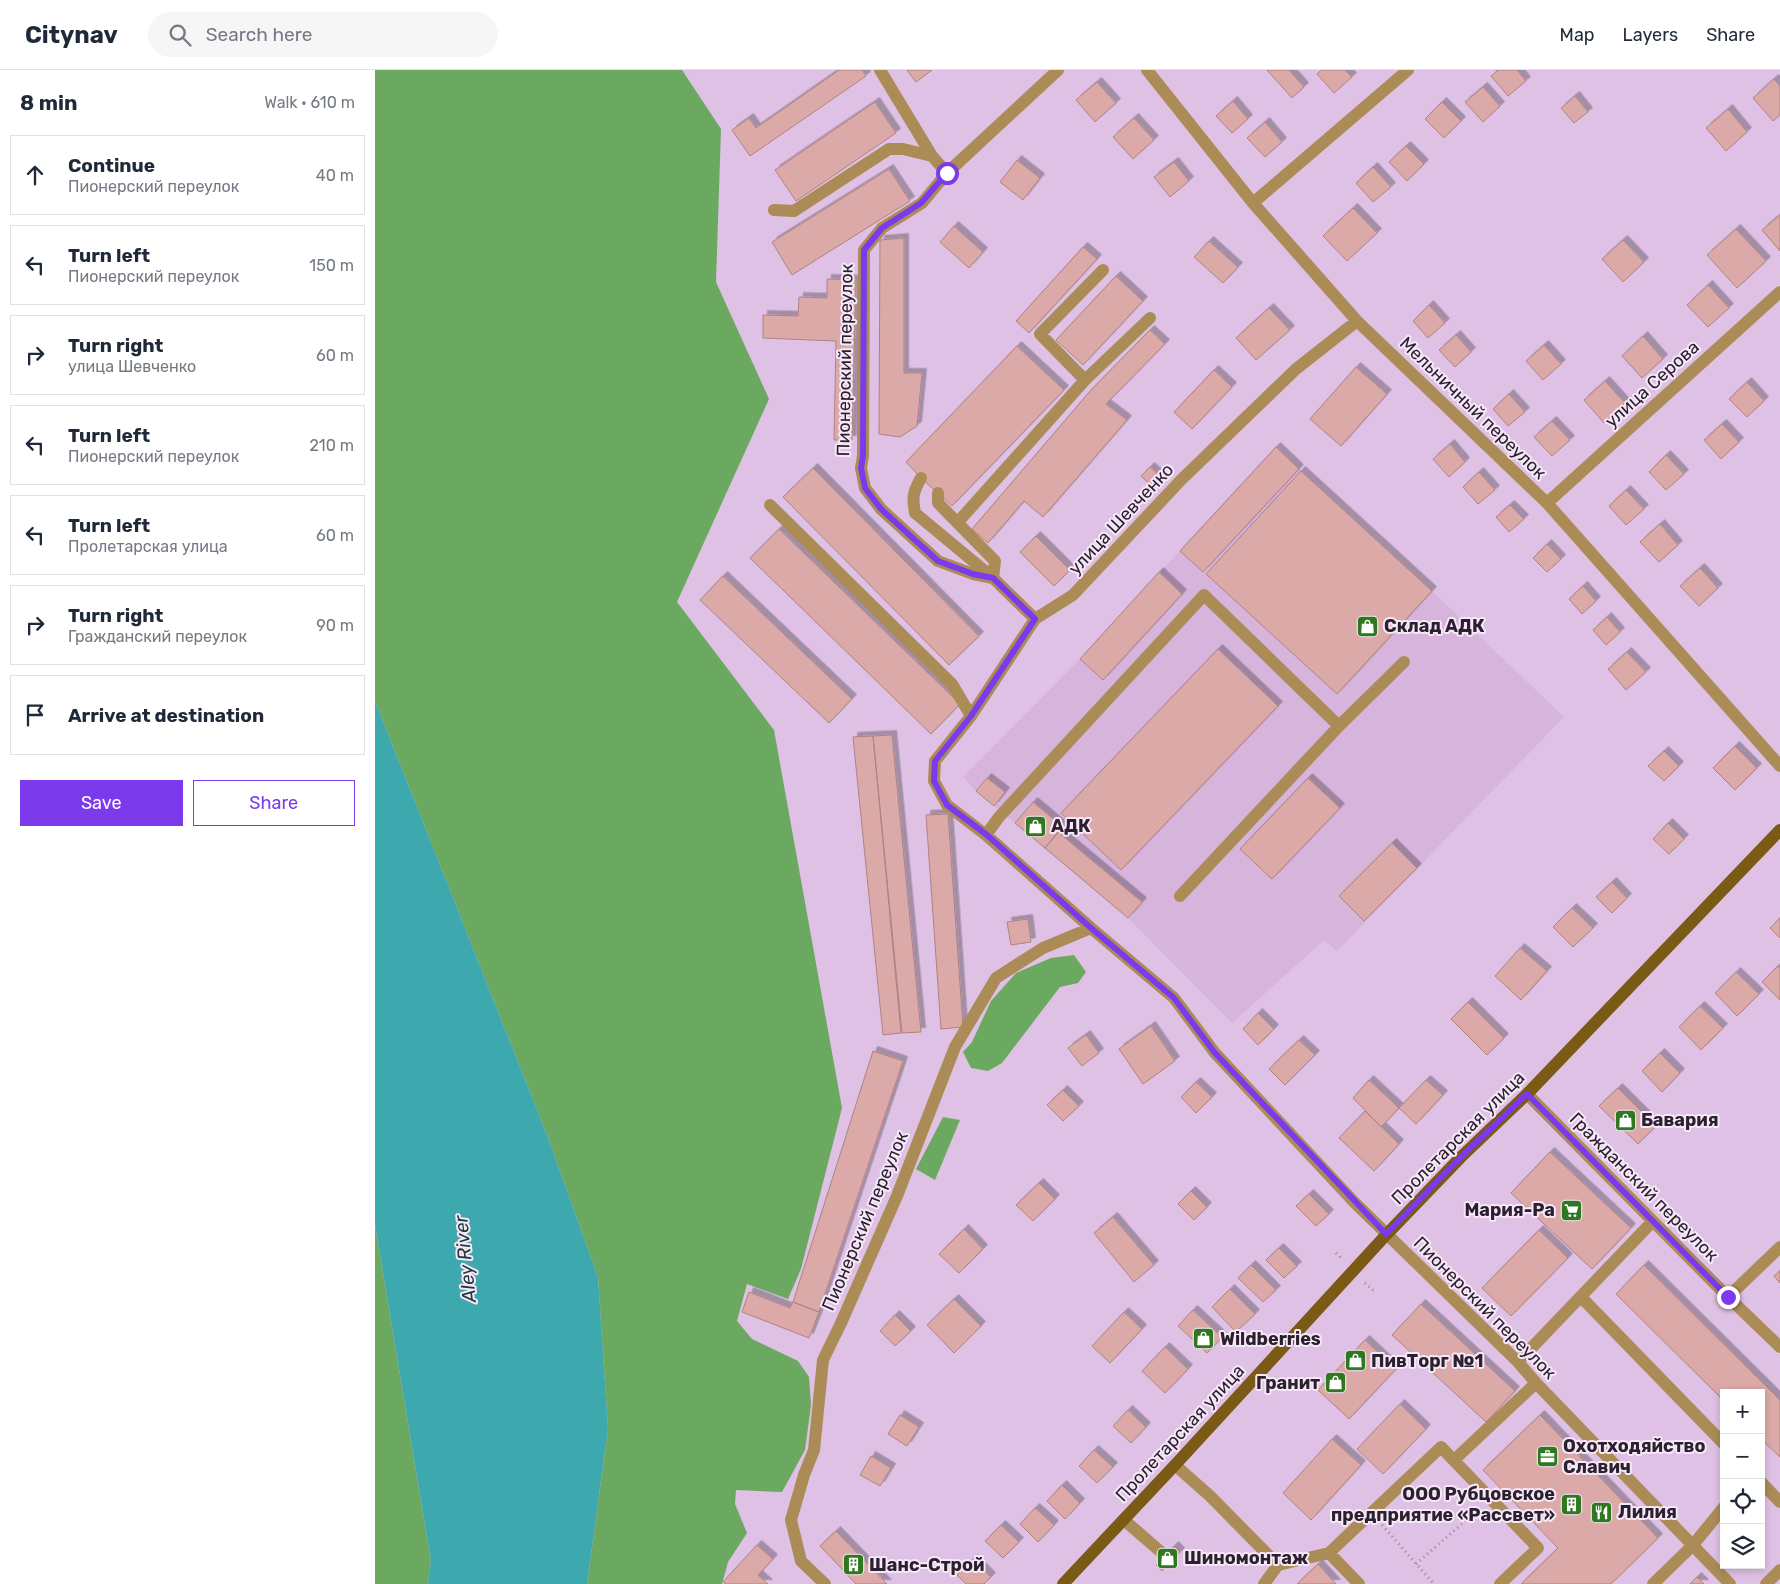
<!DOCTYPE html>
<html lang="en">
<head>
<meta charset="utf-8">
<style>
  :root { --surface:#fff; --page:#f6f6f7; --text:#1f2937; --muted:#747a83; --line:#e0e1e3; --accent:#7c3aed }
  body { margin:0; font-family:Rubik,sans-serif; background:var(--page); color:var(--text) }
  .controls { position:absolute; right:15px; bottom:15px; display:grid; overflow:hidden; border-radius:0px; box-shadow:0 2px 8px #0003 }
  .controls button { width:45px; height:45px; display:grid; place-items:center; padding:0; border:0; border-bottom:1px solid var(--line); background:var(--surface); color:var(--text); font:25px sans-serif }
  .stop { position:absolute; width:15px; height:15px; margin:-11px; border:4px solid #7c3aed; border-radius:50%; background:#fff }
  .stop.end { background:#7c3aed; border-color:#fff; box-shadow:0 1px 5px #0008 }
  .list { margin:0; padding:0; list-style:none }
  h2 { display:flex; justify-content:space-between; align-items:center; height:65px; margin:0; padding:0 20px; font-size:21px }
  h2 small { font-size:16px; font-weight:400; color:var(--muted) }
  .list li { display:grid; grid-template-columns:32px 1fr auto; gap:15px; align-items:center; box-sizing:border-box; height:80px; margin:0 10px 10px; padding:0 10px; border:1px solid var(--line); border-radius:0px }
  .list b { display:block; font-size:19px; white-space:nowrap }
  .list p { margin:0; font-size:16px; white-space:nowrap; color:var(--muted) }
  .list em { font-size:16px; font-style:normal; color:var(--muted) }
  .actions { display:flex; gap:10px; padding:15px 20px }
  .actions a { flex:1; padding:11px 0; border:1px solid var(--accent); border-radius:0px; text-align:center; font-size:18px; color:var(--accent) }
  .actions .main { background:var(--accent); color:#fff }
  .icon { flex:none; width:28px; height:28px; fill:none; stroke:currentColor; stroke-width:2; stroke-linecap:round; stroke-linejoin:round }
  .map { position:relative; flex:none; width:1405px; height:1514px; overflow:hidden }
  header { display:flex; align-items:center; gap:30px; box-sizing:border-box; height:70px; padding:0 25px; background:var(--surface); border-bottom:1px solid var(--line) }
  header strong { font-size:24px }
  nav { display:flex; gap:28px; margin-inline-start:auto; font-size:18px }
  .search { width:350px; height:45px; background:var(--page); display:flex; align-items:center; gap:12px; box-sizing:border-box; padding:0 18px; border-radius:28px; color:var(--muted); font-size:19px }
  main { display:flex }
  aside { flex:1; background:var(--surface) }
  .map>svg:first-child { display:block }
  .built { fill:#d6b4dc }
  .forest { fill:#6ca960 }
  .water { fill:#3da8ae }
  .building { fill:#dbaaa8; stroke:#b08281; filter:url(#shadow) }
  .lines { fill:none; stroke-linecap:round; stroke-linejoin:round }
  .path { stroke:#9b849f; stroke-width:3; stroke-dasharray:1 4; stroke-linecap:butt }
  .minor { stroke:#ab8c56; stroke-width:12 }
  .major { stroke:#7b5a15; stroke-width:12 }
  .route { stroke:#7c3aed; stroke-width:6 }
  .labels { text-anchor:middle; dominant-baseline:central; stroke-width:4; stroke-linejoin:round; paint-order:stroke }
  .street-label { font-size:18px; fill:#2b202d; stroke:#f6e7f9 }
  .poi-label { font-size:18px; font-weight:bold; fill:#2b202d; stroke:#f6e7f9; text-anchor:start }
  .water-label { font-size:19px; font-style:italic; fill:#203839; stroke:#f6e7f9 }
</style>
</head>
<body>
<header>
<strong>Citynav</strong>
<div class="search"><svg class="icon" aria-label="search" viewBox="0 0 24 24"><circle cx="10" cy="10" r="6"/><path d="M15 15l6 6"/></svg>Search here</div>
<nav><a>Map</a><a>Layers</a><a>Share</a></nav>
</header>
<main>
<aside>
<h2>8 min<small>Walk · 610 m</small></h2>
<ul class="list">
<li><svg class="icon" aria-label="ahead" viewBox="0 0 24 24"><path d="M12 20V5M6 11l6-6 6 6"/></svg><div><b>Continue</b><p>Пионерский переулок</p></div><em>40 m</em></li>
<li><svg class="icon" aria-label="left" viewBox="0 0 24 24"><path d="M17 20v-9H6M10 6l-5 5 5 5"/></svg><div><b>Turn left</b><p>Пионерский переулок</p></div><em>150 m</em></li>
<li><svg class="icon" aria-label="right" viewBox="0 0 24 24"><path d="M7 20v-9h11M14 6l5 5-5 5"/></svg><div><b>Turn right</b><p>улица Шевченко</p></div><em>60 m</em></li>
<li><svg class="icon" aria-label="left" viewBox="0 0 24 24"><path d="M17 20v-9H6M10 6l-5 5 5 5"/></svg><div><b>Turn left</b><p>Пионерский переулок</p></div><em>210 m</em></li>
<li><svg class="icon" aria-label="left" viewBox="0 0 24 24"><path d="M17 20v-9H6M10 6l-5 5 5 5"/></svg><div><b>Turn left</b><p>Пролетарская улица</p></div><em>60 m</em></li>
<li><svg class="icon" aria-label="right" viewBox="0 0 24 24"><path d="M7 20v-9h11M14 6l5 5-5 5"/></svg><div><b>Turn right</b><p>Гражданский переулок</p></div><em>90 m</em></li>
<li><svg class="icon" aria-label="arrive" viewBox="0 0 24 24"><path d="M6 21V4h12l-3 4 3 4H6"/></svg><div><b>Arrive at destination</b></div></li>
</ul>
<div class="actions"><a class="main">Save</a><a>Share</a></div>
</aside>
<div class="map">
<svg width="1405" height="1514" viewBox="0 0 1405 1514">
  <defs>
    <filter id="shadow"><feDropShadow dx="4.5" dy="-4.5" stdDeviation="0" flood-color="#0004"/></filter>
  </defs>
  <rect width="100%" height="100%" fill="#dec1e4"/>
  <path class="built" d="M901,377L1057,521L1189,647L962,881L949,870L857,953L753,848L601,721L588,707L705,589Z"/>
  <path class="forest" d="M0,0H307L346,59L341,212L394,329L302,532L399,660L467,1038L426,1199L413,1229L372,1214L362,1251L377,1269L423,1291L434,1307L436,1335L430,1380L407,1422L361,1420L360,1434L372,1463L353,1492L347,1514H212L233,1359L223,1207L172,1065L0,631Z
    M699,885L711,902L703,913L685,917L627,993L613,1001L596,998L588,982L597,972L616,931L641,903L676,888Z
    M568,1047L585,1050L560,1110L541,1099Z
    M0,1154L56,1491L53,1514H0Z"/>
  <path class="water" d="M0,631L172,1065L223,1207L233,1359L212,1514H53L56,1491L0,1154Z"/>
  <path class="building" d="M464,0H487L491,6L375,86L357,60L374,48L381,58Z
    M532,0H557L541,12Z
    M892,0H914L929,17L917,28Z
    M946,0H970L977,7L959,23L942,4Z
    M1124,0H1142L1151,11L1133,26L1116,6Z
    M1399,9L1405,16V45L1398,51L1378,28Z
    M722,12L741,33L720,52L701,30Z
    M1108,17L1125,36L1108,52L1090,32Z
    M1200,26L1213,42L1199,53L1186,38Z
    M858,31L873,49L857,63L841,46Z
    M500,32L521,63L421,131L400,100Z
    M1067,32L1086,51L1069,68L1050,49Z
    M1353,39L1372,62L1351,81L1331,58Z
    M759,48L779,70L758,89L738,67Z
    M890,52L907,72L890,87L872,68Z
    M1031,76L1049,94L1032,111L1014,92Z
    M642,90L665,108L648,130L625,112Z
    M799,92L814,111L795,127L779,107Z
    M998,97L1016,117L998,132L981,113Z
    M514,99L535,131L417,205L397,172Z
    M978,138L1002,163L972,191L948,166Z
    M1405,145V181L1387,160Z
    M579,156L608,182L594,198L565,172Z
    M1361,159L1391,191L1362,218L1332,185Z
    M529,168V303H547L542,356L525,367L504,364L505,170Z
    M1248,170L1269,192L1248,212L1227,189Z
    M834,171L863,197L848,213L819,187Z
    M708,177L722,189L654,263L641,251Z
    M741,206L768,231L708,295L681,270Z
    M452,209L481,210L477,370H459L461,271L388,268V245L423,246L424,227L452,228Z
    M1333,215L1354,238L1333,257L1312,235Z
    M1054,235L1070,253L1053,268L1038,251Z
    M894,238L915,260L881,290L861,268Z
    M775,260L790,274L731,334L752,350L668,447L649,431L613,473L597,459L716,320Z
    M1081,265L1096,282L1080,297L1064,280Z
    M1268,266L1288,289L1267,308L1247,286Z
    M1169,275L1186,294L1168,310L1151,291Z
    M642,276L689,320L577,436L546,408L531,392Z
    M981,297L1012,324L966,376L935,349Z
    M839,300L857,317L817,359L799,342Z
    M1230,311L1250,333L1229,353L1209,330Z
    M1372,312L1389,331L1372,347L1354,329Z
    M1134,324L1150,342L1133,356L1118,339Z
    M1177,351L1195,370L1177,386L1159,367Z
    M1347,354L1364,372L1346,389L1329,370Z
    M1075,374L1090,392L1074,407L1058,389Z
    M901,377L924,399L828,502L805,481Z
    M1291,385L1309,404L1291,420L1274,402Z
    M775,397L785,406L775,415L766,406Z
    M438,398L604,566L574,595L408,427Z
    M926,401L1057,521L962,624L831,504Z
    M1104,402L1120,420L1103,434L1088,417Z
    M1251,420L1269,439L1251,455L1234,436Z
    M1135,435L1149,449L1134,462L1121,447Z
    M1285,454L1303,475L1284,492L1265,472Z
    M404,459L585,634L556,664L375,488Z
    M661,466L695,500L679,516L645,482Z
    M1172,474L1186,489L1172,502L1158,488Z
    M1325,498L1343,518L1324,536L1305,516Z
    M784,502L807,524L728,610L705,589Z
    M348,506L477,629L454,653L325,530Z
    M1208,516L1221,531L1207,544L1194,529Z
    M1232,547L1245,562L1231,575L1218,560Z
    M843,579L903,636L746,800L686,743Z
    M1252,582L1271,602L1251,620L1233,599Z
    M517,665L546,962L527,963L498,666Z
    M498,666L526,963L508,965L478,667Z
    M1360,676L1382,698L1360,720L1338,698Z
    M1289,681L1304,696L1289,711L1273,696Z
    M612,708L630,722L619,736L601,721Z
    M933,708L965,738L897,809L865,779Z
    M658,732L688,757L670,778L640,753Z
    M573,744L588,957L566,959L551,745Z
    M1293,753L1309,769L1294,784L1278,769Z
    M683,762L767,832L753,848L670,778Z
    M1017,773L1042,798L989,851L964,826Z
    M1237,812L1252,828L1237,843L1221,827Z
    M1197,838L1218,858L1198,877L1178,857Z
    M1405,848V868L1395,858Z
    M653,849L656,872L636,875L632,852Z
    M1145,878L1172,901L1146,930L1120,906Z
    M1403,896L1405,898V930L1387,912Z
    M1361,902L1384,924L1362,946L1340,923Z
    M1093,932L1129,968L1112,985L1076,949Z
    M1325,936L1348,958L1326,980L1304,957Z
    M883,943L899,959L883,975L868,959Z
    M776,956L800,991L768,1014L744,979Z
    M711,965L724,983L707,996L693,978Z
    M924,970L940,985L910,1015L894,999Z
    M498,981L528,991L444,1242L418,1232Z
    M1285,983L1305,1003L1287,1022L1267,1001Z
    M994,1010L1024,1038L1006,1057L978,1028Z
    M1051,1010L1068,1025L1041,1054L1024,1038Z
    M821,1012L837,1027L821,1043L806,1027Z
    M1243,1018L1281,1056L1263,1074L1224,1036Z
    M688,1020L704,1036L688,1051L672,1035Z
    M990,1041L1024,1074L999,1101L964,1068Z
    M1175,1082L1256,1158L1217,1199L1136,1123Z
    M664,1113L680,1129L658,1151L641,1135Z
    M816,1121L832,1137L819,1150L803,1134Z
    M934,1124L954,1144L941,1156L921,1136Z
    M738,1147L779,1195L759,1212L719,1163Z
    M589,1159L608,1179L584,1203L564,1184Z
    M1164,1160L1193,1188L1136,1246L1107,1218Z
    M904,1178L922,1196L909,1208L891,1190Z
    M876,1195L901,1220L888,1232L863,1208Z
    M1269,1195L1405,1330V1387L1386,1369V1323H1349V1331L1241,1224Z
    M1405,1201V1213L1399,1206Z
    M855,1219L880,1244L861,1262L837,1237Z
    M374,1222L415,1238L418,1232L444,1242L434,1268L367,1242Z
    M579,1229L606,1256L579,1283L552,1255Z
    M1046,1234L1140,1321L1111,1352L1017,1265Z
    M818,1240L847,1267L832,1283L803,1256Z
    M749,1242L767,1259L735,1293L717,1276Z
    M520,1245L536,1261L520,1276L505,1261Z
    M990,1270L1021,1299L974,1349L943,1320Z
    M790,1277L813,1299L790,1323L767,1301Z
    M1025,1334L1051,1359L1008,1404L982,1379Z
    M753,1340L771,1357L756,1373L738,1356Z
    M525,1345L544,1357L532,1376L513,1364Z
    M1165,1345L1283,1468L1236,1514H1146L1183,1478L1108,1400Z
    M957,1369L986,1395L936,1450L908,1423Z
    M719,1380L738,1397L722,1413L704,1396Z
    M496,1386L516,1398L505,1416L485,1405Z
    M687,1415L705,1433L690,1449L672,1431Z
    M660,1438L679,1455L663,1472L645,1454Z
    M626,1455L644,1472L628,1488L610,1471Z
    M461,1461L512,1514H481L445,1476Z
    M382,1475L398,1489L383,1505L393,1514H351L348,1512Z
    M799,1476L805,1482L787,1501L781,1495Z
    M598,1489L616,1507L609,1514H591L582,1505Z
    M943,1494L961,1514H922Z
    M1322,1507L1329,1514H1315Z"/>
  <g class="lines">
    <path class="path" d="M961,1183L968,1190
      M990,1213L999,1221
      M1007,1455L1059,1514
      M1041,1494L1105,1438"/>
    <path class="minor" d="M505,0L557,86L572,103
      M772,0L878,133L982,251L1172,433L1405,696
      M878,133L1033,0
      M399,140L419,141L514,79H528L557,86
      M982,251L921,299L806,410L698,525L660,549L596,646L560,691L559,711L572,735L611,765L716,858L799,928L840,983L980,1133L1143,1292L1161,1313L1355,1514
      M710,310L665,264L728,200
      M546,408C538,422 537,427 540,443L616,506
      M563,423V433L620,491L618,508
      M1172,433L1405,222
      M395,435L577,614L596,646
      M583,452L710,310L775,248
      M660,549L618,508L598,504L563,491L506,439L490,418L486,398L488,386L489,180L507,158L547,133L572,103L683,0
      M964,656L1029,592
      M611,765L624,747L829,525L964,656L805,826
      M1152,1024L1353,1227L1405,1277
      M1206,1227L1349,1374
      M1353,1227L1405,1177
      M1143,1292L1278,1151
      M1079,1390L1161,1313
      M800,1395L835,1426L903,1495L889,1514
      M1386,1412L1405,1432
      M749,1450L786,1482
      M903,1495L954,1483
      M450,1514L426,1491L416,1450L429,1405L439,1380L448,1290L466,1253L522,1126L580,977L621,908L668,878L716,858
      M984,1514L954,1483L1066,1377L1163,1478L1125,1514
      M1278,1514L1318,1475L1349,1437
      M1391,1514L1405,1500"/>
    <path class="major" d="M688,1514L800,1395L1011,1165L1086,1087L1152,1024L1405,760"/>
  </g>
  <g class="lines">
    <path class="route" d="M572,103L546,133L507,158L489,180L488,386L486,398L490,418L506,439L563,491L598,504L618,508L660,549L596,646L560,691L559,711L572,735L612,765L716,858L799,928L840,983L1011,1164L1086,1087L1152,1024L1353,1227"/>
  </g>
  <defs>
    <symbol id="shop-square" viewBox="-11 -11 22 22"><rect x="-9" y="-9" width="18" height="18" rx="4" fill="#2e791f" stroke="#f6e7f9"/><path d="M-5-2.5h2.3a2.7 3.5 0 0 1 5.4 0H5L5.5 6h-11ZM-1.5-2.5h3a1.5 2.3 0 0 0-3 0Z" fill="#fff"/></symbol>
    <symbol id="supermarket-square" viewBox="-11 -11 22 22"><rect x="-9" y="-9" width="18" height="18" rx="4" fill="#2e791f" stroke="#f6e7f9"/><path d="M-6-5.5h2.5l.6 2H6L4.5 2H-2.5L-4.4-4H-6ZM-1.5 3.2a1.3 1.3 0 1 0 .1 0ZM3 3.2a1.3 1.3 0 1 0 .1 0Z" fill="#fff"/></symbol>
    <symbol id="office-square" viewBox="-11 -11 22 22"><rect x="-9" y="-9" width="18" height="18" rx="4" fill="#2e791f" stroke="#f6e7f9"/><path d="M-6-3h4V-5.5h4V-3h4V5H-6ZM-1-4.5V-3h2v-1.5ZM-6 0V1H6V0Z" fill="#fff"/></symbol>
    <symbol id="building-square" viewBox="-11 -11 22 22"><rect x="-9" y="-9" width="18" height="18" rx="4" fill="#2e791f" stroke="#f6e7f9"/><path d="M-4-6H4V6H1V3H-1V6H-4ZM-2.5-4.3h1.7v1.8h-1.7ZM.8-4.3h1.7v1.8H.8ZM-2.5-1h1.7V.8h-1.7ZM.8-1h1.7V.8H.8Z" fill="#fff"/></symbol>
    <symbol id="restaurant-square" viewBox="-11 -11 22 22"><rect x="-9" y="-9" width="18" height="18" rx="4" fill="#2e791f" stroke="#f6e7f9"/><path d="M-5-6h1v4h1v-4h1v4h1v-4h1v5L-1.5 .5V6h-2V.5L-5-1ZM5-6V6H3V1.5H1.5Q1.5-4 5-6Z" fill="#fff"/></symbol>
  </defs>
  <g fill-rule="evenodd">
    <use href="#shop-square" x="980" y="544" width="25" height="25"/>
    <use href="#shop-square" x="648" y="744" width="25" height="25"/>
    <use href="#shop-square" x="1238" y="1038" width="25" height="25"/>
    <use href="#supermarket-square" x="1184" y="1128" width="25" height="25"/>
    <use href="#shop-square" x="816" y="1256" width="25" height="25"/>
    <use href="#shop-square" x="968" y="1278" width="25" height="25"/>
    <use href="#shop-square" x="948" y="1300" width="25" height="25"/>
    <use href="#office-square" x="1160" y="1374" width="25" height="25"/>
    <use href="#building-square" x="1184" y="1422" width="25" height="25"/>
    <use href="#restaurant-square" x="1214" y="1430" width="25" height="25"/>
    <use href="#shop-square" x="780" y="1476" width="25" height="25"/>
    <use href="#building-square" x="466" y="1482" width="25" height="25"/>
  </g>
  <g class="labels">
    <g class="street-label">
      <text transform="translate(470 290) rotate(-89)">Пионерский переулок</text>
      <text transform="translate(1277 314) rotate(-42)">улица Серова</text>
      <text transform="translate(1098 338) rotate(44)">Мельничный переулок</text>
      <text transform="translate(746 449) rotate(-47)">улица Шевченко</text>
      <text transform="translate(1083 1068) rotate(-45)">Пролетарская улица</text>
      <text transform="translate(1269 1117) rotate(45)">Гражданский переулок</text>
      <text transform="translate(490 1151) rotate(-67)">Пионерский переулок</text>
      <text transform="translate(1110 1238) rotate(45)">Пионерский переулок</text>
      <text transform="translate(805 1363) rotate(-47)">Пролетарская улица</text>
    </g>
    <g class="poi-label">
      <text x="1009" y="556">Склад АДК</text>
      <text x="676" y="756">АДК</text>
      <text x="1266" y="1050">Бавария</text>
      <text x="1180" y="1140" text-anchor="end">Мария-Ра</text>
      <text x="845" y="1269">Wildberries</text>
      <text x="996" y="1291">ПивТорг №1</text>
      <text x="945" y="1313" text-anchor="end">Гранит</text>
      <text x="1188" y="1376">Охотходяйство<tspan x="1188" dy="21">Славич</tspan></text>
      <text x="1180" y="1424" text-anchor="end">ООО Рубцовское<tspan x="1180" dy="21">предприятие «Рассвет»</tspan></text>
      <text x="1243" y="1442">Лилия</text>
      <text x="809" y="1488">Шиномонтаж</text>
      <text x="494" y="1495">Шанс-Строй</text>
    </g>
    <g class="water-label">
      <text transform="translate(90 1189) rotate(-96)">Aley River</text>
    </g>
  </g>
</svg>
<div class="controls">
<button>+</button>
<button>−</button>
<button><svg class="icon" aria-label="locate" viewBox="0 0 24 24"><circle cx="12" cy="12" r="6"/><path d="M12 2v4M12 18v4M2 12h4M18 12h4"/></svg></button>
<button><svg class="icon" aria-label="layers" viewBox="0 0 24 24"><path d="M12 4l9 5-9 5-9-5zM3 14l9 5 9-5"/></svg></button>
</div>
<div class="stop" style="left:572px;top:103px"></div>
<div class="stop end" style="left:1353px;top:1227px"></div>
</div>
</main>
</body>
</html>
